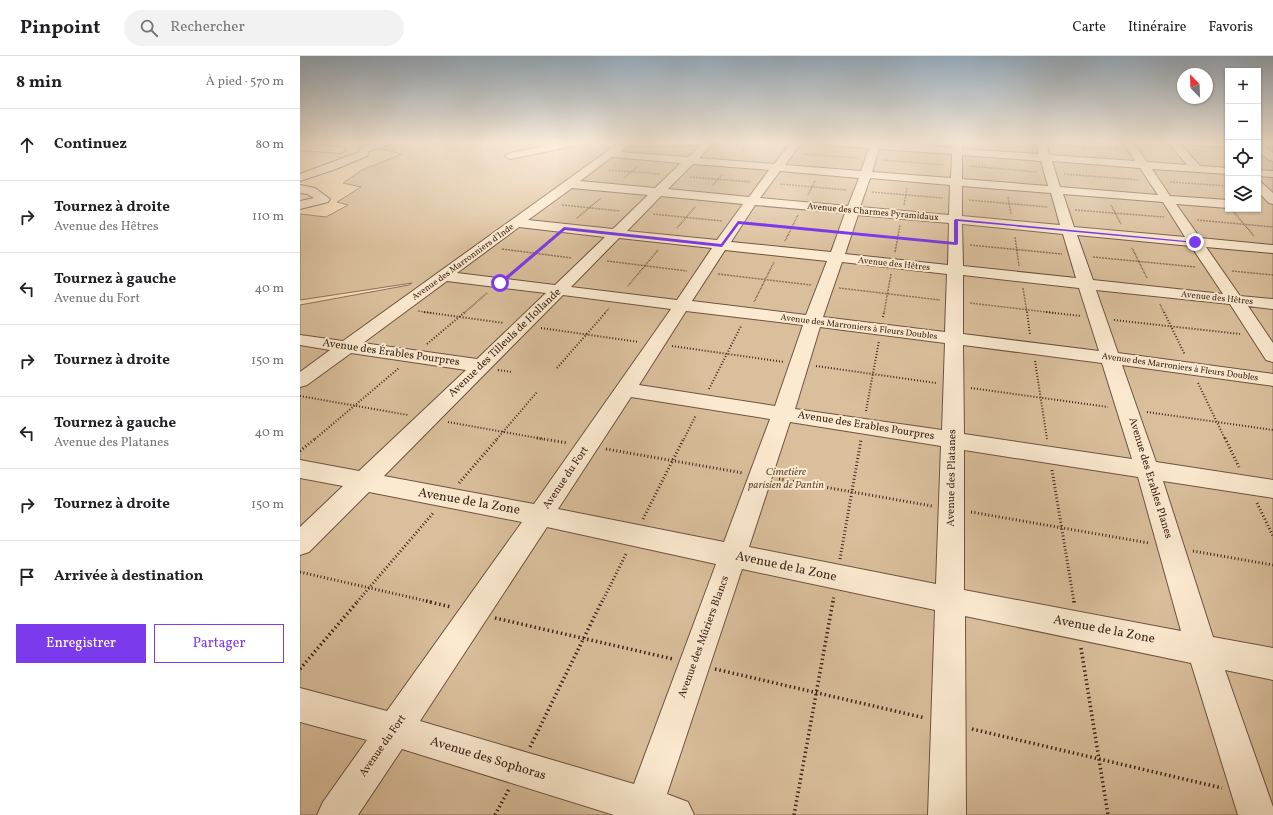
<!DOCTYPE html>
<html lang="fr">
<head>
<meta charset="utf-8">
<style>
  :root { --surface:#fff; --page:#f2f2f2; --text:#202124; --muted:#757577; --line:#e0e0e0; --accent:#7c3aed }
  body { margin:0; font-family:Vollkorn,serif; background:var(--page); color:var(--text) }
  .controls { position:absolute; right:12px; top:12px; display:grid; overflow:hidden; border-radius:0px; box-shadow:0 1px 3px #0004 }
  .controls button { width:36px; height:36px; display:grid; place-items:center; padding:0; border:0; border-bottom:1px solid var(--line); background:var(--surface); color:var(--text); font:20px sans-serif }
  .compass { position:absolute; left:877px; top:12px; width:36px; height:36px; border-radius:50%; background:var(--surface); box-shadow:0 1px 3px #0004; rotate:337deg }
  .stop { position:absolute; width:12px; height:12px; margin:-9px; border:3px solid #7c3aed; border-radius:50%; background:#fff }
  .stop.end { background:#7c3aed; border-color:#fff; box-shadow:0 1px 4px #0008 }
  .list { margin:0; padding:0; list-style:none }
  h2 { display:flex; justify-content:space-between; align-items:center; height:52px; margin:0; padding:0 16px; font-size:17px }
  h2 small { font-size:13px; font-weight:400; color:var(--muted) }
  .list li { display:grid; grid-template-columns:26px 1fr auto; gap:12px; align-items:center; box-sizing:border-box; height:72px; padding:0 16px; border-top:1px solid var(--line) }
  .list b { display:block; font-size:15px; white-space:nowrap }
  .list p { margin:0; font-size:13px; white-space:nowrap; color:var(--muted) }
  .list em { font-size:13px; font-style:normal; color:var(--muted) }
  .actions { display:flex; gap:8px; padding:12px 16px }
  .actions a { flex:1; padding:9px 0; border:1px solid var(--accent); border-radius:0px; text-align:center; font-size:14px; color:var(--accent) }
  .actions .main { background:var(--accent); color:#fff }
  .icon { flex:none; width:22px; height:22px; fill:none; stroke:currentColor; stroke-width:2; stroke-linecap:round; stroke-linejoin:round }
  .map { position:relative; flex:none; width:973px; height:759px; overflow:hidden }
  header { display:flex; align-items:center; gap:24px; box-sizing:border-box; height:56px; padding:0 20px; background:var(--surface); border-bottom:1px solid var(--line) }
  header strong { font-size:19px }
  nav { display:flex; gap:22px; margin-inline-start:auto; font-size:14px }
  .search { width:280px; height:36px; background:var(--page); display:flex; align-items:center; gap:10px; box-sizing:border-box; padding:0 14px; border-radius:22px; color:var(--muted); font-size:15px }
  main { display:flex }
  aside { flex:1; background:var(--surface) }
  .map>svg:first-child { display:block }
  .green { fill:#dabf9c; stroke:#8c725c }
  .lines { fill:none; stroke-linecap:round; stroke-linejoin:round }
  .minor-casing { stroke:#6d5442; stroke-width:2 }
  .path-far3 { stroke:#3e261b; stroke-width:1.5; stroke-dasharray:0.5 1; stroke-linecap:butt }
  .path-far2 { stroke:#3e261b; stroke-width:2; stroke-dasharray:1 2; stroke-linecap:butt }
  .path-far1 { stroke:#3e261b; stroke-width:3; stroke-dasharray:1 2.5; stroke-linecap:butt }
  .path { stroke:#3e261b; stroke-width:3.5; stroke-dasharray:1.5 3; stroke-linecap:butt }
  .minor { fill:#fcead0; fill-rule:evenodd }
  .route { fill:#7c3aed }
  .labels { text-anchor:middle; dominant-baseline:central; stroke-width:4; stroke-linejoin:round; paint-order:stroke }
  .far-street-label { font-size:9px; fill:#3e261b; stroke:#fcead0 }
  .street-label { font-size:11px; fill:#3e261b; stroke:#fcead0 }
  .park-label { font-size:11px; font-style:italic; fill:#654c3b; stroke:#fcead0 }
  .near-street-label { font-size:13px; fill:#3e261b; stroke:#fcead0 }
</style>
</head>
<body>
<header>
<strong>Pinpoint</strong>
<div class="search"><svg class="icon" aria-label="search" viewBox="0 0 24 24"><circle cx="10" cy="10" r="6"/><path d="M15 15l6 6"/></svg>Rechercher</div>
<nav><a>Carte</a><a>Itinéraire</a><a>Favoris</a></nav>
</header>
<main>
<aside>
<h2>8 min<small>À pied · 570 m</small></h2>
<ul class="list">
<li><svg class="icon" aria-label="ahead" viewBox="0 0 24 24"><path d="M12 20V5M6 11l6-6 6 6"/></svg><div><b>Continuez</b></div><em>80 m</em></li>
<li><svg class="icon" aria-label="right" viewBox="0 0 24 24"><path d="M7 20v-9h11M14 6l5 5-5 5"/></svg><div><b>Tournez à droite</b><p>Avenue des Hêtres</p></div><em>110 m</em></li>
<li><svg class="icon" aria-label="left" viewBox="0 0 24 24"><path d="M17 20v-9H6M10 6l-5 5 5 5"/></svg><div><b>Tournez à gauche</b><p>Avenue du Fort</p></div><em>40 m</em></li>
<li><svg class="icon" aria-label="right" viewBox="0 0 24 24"><path d="M7 20v-9h11M14 6l5 5-5 5"/></svg><div><b>Tournez à droite</b></div><em>150 m</em></li>
<li><svg class="icon" aria-label="left" viewBox="0 0 24 24"><path d="M17 20v-9H6M10 6l-5 5 5 5"/></svg><div><b>Tournez à gauche</b><p>Avenue des Platanes</p></div><em>40 m</em></li>
<li><svg class="icon" aria-label="right" viewBox="0 0 24 24"><path d="M7 20v-9h11M14 6l5 5-5 5"/></svg><div><b>Tournez à droite</b></div><em>150 m</em></li>
<li><svg class="icon" aria-label="arrive" viewBox="0 0 24 24"><path d="M6 21V4h12l-3 4 3 4H6"/></svg><div><b>Arrivée à destination</b></div></li>
</ul>
<div class="actions"><a class="main">Enregistrer</a><a>Partager</a></div>
</aside>
<div class="map">
<svg width="973" height="759" viewBox="0 0 973 759">
  <rect width="100%" height="100%" fill="#fadeb7"/>
  <filter id="stains"><feTurbulence type="fractalNoise" baseFrequency=".005" numOctaves="4"/><feColorMatrix values="0 0 0 0 .2 0 0 0 0 .09 0 0 0 0 .02 0 0 0 .5 -.17"/></filter>
  <radialGradient id="worn" r=".72"><stop offset=".6" stop-color="#630" stop-opacity="0"/><stop offset="1" stop-color="#630" stop-opacity=".3"/></radialGradient>
  <path class="green" d="M90,86H928V153H958V86H973V759H0V249L109,229L112,227L0,244V158L26,161L48,149L37,146L61,131L43,127L62,114L102,98L73,91Z"/>
  <g class="lines">
    <defs>
      <path id="minor" d="M77,86H92L91,88L69,95L67,100L36,113L0,125V118L59,96L61,91Z
        M264,86H283L278,89L210,103L205,100L210,97Z
        M320,86H414L399,102L474,108L492,86H502L485,109L561,115L569,92L529,89L525,88L524,86H581L652,92V86H662V93L739,98L735,86H745L749,99L835,105L823,86H833L847,106L887,109L868,86H878L900,110L928,112V118L852,113L870,140L928,144V152L876,148L900,182L973,189V197L906,191L940,240L973,243V253L948,250L973,287V306L966,304L930,248L796,234L818,297L973,318V330L822,309L856,406L973,424V442L863,425L913,581L973,592V624L925,614L973,751V759H938L891,607L665,560L666,759H628L635,554L442,513L367,738L388,746L394,759H314L102,693L58,759H17L23,746L67,684L0,666V632L87,655L222,466L69,436L9,496L0,499V471L43,430L0,422V404L59,415L166,314L51,297L7,329L0,331V316L30,294L0,289V279L43,285ZM399,89H401L388,101L320,96L327,90ZM579,93L652,98L651,122L572,116ZM662,99L741,105L748,130L662,123ZM312,101L381,107L355,132L280,125ZM752,105L840,112L858,139L760,131ZM393,108L469,114L449,141L368,133ZM480,115L559,122L548,150L460,142ZM570,122L650,129L649,159L560,151ZM662,130L751,137L760,169L662,160ZM272,132L348,139L313,173L228,164ZM763,138L863,146L885,181L774,171ZM361,140L443,148L417,184L327,175ZM455,149L545,157L531,196L431,186ZM558,159L649,167L648,209L545,198ZM662,168L763,178L776,222L663,210ZM219,171L305,181L255,229L157,217ZM777,179L891,190L923,238L793,224ZM319,182L412,192L377,244L271,231ZM425,194L527,205L506,259L392,245ZM542,206L647,218L645,276L523,261ZM663,219L779,232L799,295L663,278ZM147,225L246,237L177,303L63,287ZM263,239L371,253L234,448L84,420ZM386,255L503,269L475,350L339,329ZM520,271L645,287L642,374L495,353ZM663,289L802,307L832,403L664,378ZM331,341L470,363L424,486L258,453ZM490,366L641,390L636,528L449,491ZM664,394L838,421L881,575L664,534ZM247,471L416,508L334,728L120,665Z
        M886,86H928V91L891,89Z
        M958,87L962,88L973,97V105L969,104L958,95Z
        M0,88L41,91L46,94L41,97L0,94Z
        M958,114L973,115V121L958,120Z
        M958,125L962,127L973,137V148L969,147L958,136Z
        M0,129L15,132L30,143L28,146L0,153V145L14,142L7,138L0,137Z"/>
    </defs>
    <use href="#minor" class="minor-casing"/>
    <path class="path-far3" d="M709,86L730,87
      M780,86L785,94
      M753,89L819,93
      M441,98L451,86
      M503,98L558,102
      M583,104L644,109
      M669,110L737,116
      M309,114L360,118
      M764,118L839,124
      M390,121L451,126
      M324,122L337,111
      M870,126L928,130
      M480,128L547,134
      M413,129L423,118
      M572,136L643,142
      M508,139L515,125
      M708,141L711,158
      M669,144L748,151
      M262,149L320,155
      M604,149L607,132
      M811,149L821,168
      M775,154L864,161
      M933,155L954,180
      M353,158L422,165
      M277,162L301,142
      M897,164L973,171
      M451,167L531,175
      M377,172L395,151
      M558,178L641,186
      M715,181L719,210
      M485,185L498,159
      M670,189L762,198
      M832,192L847,222
      M202,193L272,202
      M595,196L600,169
      M793,201L896,211
      M307,205L387,215
      M932,215L973,219
      M213,216L252,183
      M418,218L511,229
      M328,230L358,194
      M539,232L640,244
      M723,232L727,257
      M454,246L474,206
      M670,247L755,257
      M860,248L864,257
      M118,255L132,257
      M164,257L187,237
      M305,257L309,252
      M584,257L591,218"/>
    <path class="path-far2" d="M124,256L204,267
      M727,256L730,279
      M746,256L781,260
      M864,256L885,299
      M583,261L584,256
      M814,264L940,278
      M241,272L339,286
      M127,288L165,256
      M372,290L484,306
      M735,305L747,383
      M516,310L636,327
      M257,312L306,256
      M198,314L212,316
      M898,327L925,383
      M671,332L808,351
      M409,333L441,270
      M0,340L108,359
      M566,355L579,285
      M847,356L973,374
      M148,366L243,383
      M15,383L99,312
      M197,383L237,336
      M384,383L396,359"/>
    <path class="path-far1" d="M237,382L268,387
      M925,382L939,411
      M306,393L443,417
      M0,395L16,382
      M752,414L774,546
      M479,423L632,450
      M159,427L198,382
      M957,447L973,480
      M671,456L849,487
      M343,463L384,382
      M893,495L973,509
      M540,503L561,384
      M0,516L131,546
      M57,546L134,456
      M302,546L327,496
      M533,546L534,539"/>
    <path class="path" d="M126,545L151,551
      M774,545V547
      M195,562L373,603
      M781,592L808,759
      M0,613L58,545
      M415,613L625,662
      M672,673L922,732
      M230,691L302,545
      M195,759L209,733
      M494,759L533,545"/>
    <use href="#minor" class="minor"/>
  </g>
  <linearGradient id="sky" x2="0" y2="1"><stop stop-color="#95acbf"/><stop offset="0.45" stop-color="#fdf0df"/><stop offset="1" stop-color="#fdf0df" stop-opacity="0"/></linearGradient>
  <rect width="973" height="192" fill="url(#sky)"/>
  <path class="route" d="M656,163L897,186L895,187L658,165V188L656,189L439,168L422,191L265,174L202,228L198,227L264,171L421,188L438,165L654,186V164Z"/>
  <g class="labels">
    <g class="far-street-label">
      <text transform="translate(573 156) rotate(5)">Avenue des Charmes Pyramidaux</text>
      <text transform="translate(163 206) rotate(-36)">Avenue des Marronniers d'Inde</text>
      <text transform="translate(594 208) rotate(6)">Avenue des Hêtres</text>
      <text transform="translate(917 242) rotate(6)">Avenue des Hêtres</text>
      <text transform="translate(559 271) rotate(7)">Avenue des Marroniers à Fleurs Doubles</text>
      <text transform="translate(880 311) rotate(8)">Avenue des Marroniers à Fleurs Doubles</text>
    </g>
    <g class="street-label">
      <text transform="translate(205 287) rotate(-44)">Avenue des Tilleuls de Hollande</text>
      <text transform="translate(91 297) rotate(8)">Avenue des Érables Pourpres</text>
      <text transform="translate(566 370) rotate(9)">Avenue des Erables Pourpres</text>
      <text transform="translate(266 422) rotate(-56)">Avenue du Fort</text>
      <text transform="translate(652 422) rotate(-89)">Avenue des Platanes</text>
      <text transform="translate(850 422) rotate(73)">Avenue des Erables Planes</text>
      <text transform="translate(404 581) rotate(-70)">Avenue des Mûriers Blancs</text>
      <text transform="translate(83 690) rotate(-55)">Avenue du Fort</text>
    </g>
    <g class="park-label">
      <text x="486" y="416">Cimetière<tspan x="486" dy="13">parisien de Pantin</tspan></text>
    </g>
    <g class="near-street-label">
      <text transform="translate(169 446) rotate(10)">Avenue de la Zone</text>
      <text transform="translate(486 511) rotate(12)">Avenue de la Zone</text>
      <text transform="translate(804 574) rotate(11)">Avenue de la Zone</text>
      <text transform="translate(188 703) rotate(17)">Avenue des Sophoras</text>
    </g>
  </g>
  <rect width="100%" height="100%" filter="url(#stains)"/>
  <rect width="100%" height="100%" fill="url(#worn)"/>
</svg>
<div class="controls">
<button>+</button>
<button>−</button>
<button><svg class="icon" aria-label="locate" viewBox="0 0 24 24"><circle cx="12" cy="12" r="6"/><path d="M12 2v4M12 18v4M2 12h4M18 12h4"/></svg></button>
<button><svg class="icon" aria-label="layers" viewBox="0 0 24 24"><path d="M12 4l9 5-9 5-9-5zM3 14l9 5 9-5"/></svg></button>
</div>
<svg class="compass" viewBox="-18 -18 36 36"><path d="M0-13l5 13h-10z" fill="#e53935"/><path d="M0 13l5-13h-10z" fill="#757577"/></svg>
<div class="stop" style="left:200px;top:227px"></div>
<div class="stop end" style="left:895px;top:186px"></div>
</div>
</main>
</body>
</html>
